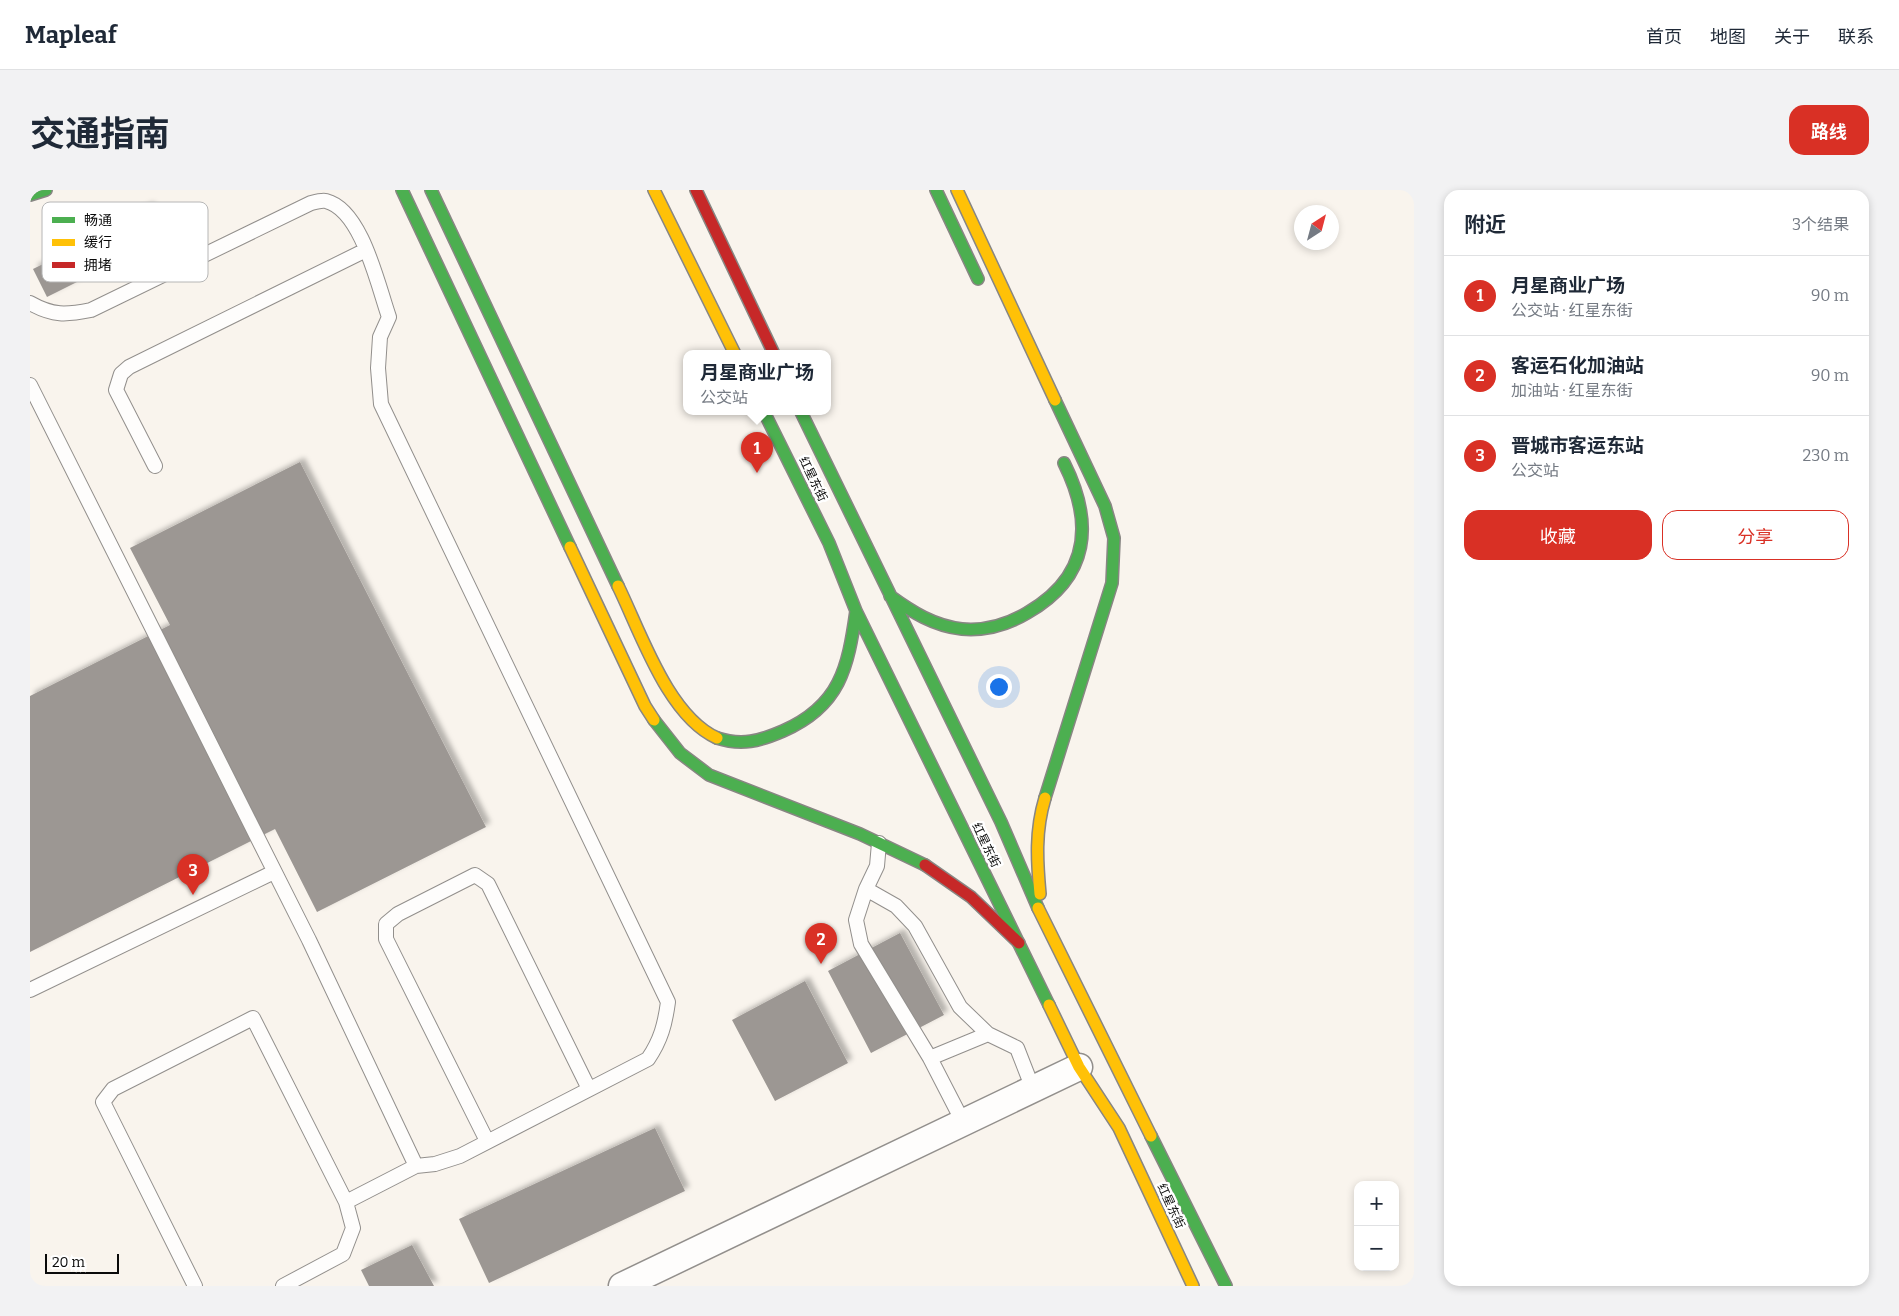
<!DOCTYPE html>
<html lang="zh">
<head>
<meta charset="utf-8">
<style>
  :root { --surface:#fff; --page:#f2f2f3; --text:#1f2937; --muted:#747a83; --line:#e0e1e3; --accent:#d93025 }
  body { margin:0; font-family:Bitter,"Noto Sans SC",serif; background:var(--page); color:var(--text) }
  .controls { position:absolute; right:15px; bottom:15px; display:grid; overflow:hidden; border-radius:10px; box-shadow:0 2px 8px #0003 }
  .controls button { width:45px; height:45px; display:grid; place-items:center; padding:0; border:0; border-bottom:1px solid var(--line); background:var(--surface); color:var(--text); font:25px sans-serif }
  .compass { position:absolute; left:1264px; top:15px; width:45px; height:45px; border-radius:50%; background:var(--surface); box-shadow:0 2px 8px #0003; rotate:36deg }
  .scale { position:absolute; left:15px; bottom:12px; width:74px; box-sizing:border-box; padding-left:5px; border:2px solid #0a0a0a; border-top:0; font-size:14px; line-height:18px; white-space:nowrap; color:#0a0a0a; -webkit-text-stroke:4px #fff; paint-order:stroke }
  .you { position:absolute; left:968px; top:496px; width:18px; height:18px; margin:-12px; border:4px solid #fff; border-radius:50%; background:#1a73e8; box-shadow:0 0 0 8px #1a73e833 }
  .badge { display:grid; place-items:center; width:32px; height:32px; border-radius:50%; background:var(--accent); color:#fff; font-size:16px; font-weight:700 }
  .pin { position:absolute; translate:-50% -41px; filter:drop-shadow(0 1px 2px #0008) }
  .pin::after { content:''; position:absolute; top:26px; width:18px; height:15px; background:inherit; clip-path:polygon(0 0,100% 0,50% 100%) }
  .popup { position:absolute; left:653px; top:160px; width:148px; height:65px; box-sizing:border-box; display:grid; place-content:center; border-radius:10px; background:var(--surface); filter:drop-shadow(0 1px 4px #0005); font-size:16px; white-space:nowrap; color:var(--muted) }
  .popup b { font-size:19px; color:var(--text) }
  .popup::after { content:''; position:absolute; left:50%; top:100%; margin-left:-10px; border:10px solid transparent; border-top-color:var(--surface) }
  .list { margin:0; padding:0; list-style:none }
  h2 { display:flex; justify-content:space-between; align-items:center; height:65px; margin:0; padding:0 20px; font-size:21px }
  h2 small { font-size:16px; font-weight:400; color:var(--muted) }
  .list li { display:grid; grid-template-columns:32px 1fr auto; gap:15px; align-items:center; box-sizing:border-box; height:80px; padding:0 20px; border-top:1px solid var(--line) }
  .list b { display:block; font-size:19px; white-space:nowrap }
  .list p { margin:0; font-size:16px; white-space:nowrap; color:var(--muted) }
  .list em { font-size:16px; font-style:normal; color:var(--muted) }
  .actions { display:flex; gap:10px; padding:15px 20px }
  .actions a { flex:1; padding:11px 0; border:1px solid var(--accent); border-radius:15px; text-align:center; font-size:18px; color:var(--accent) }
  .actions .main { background:var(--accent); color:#fff }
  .map { position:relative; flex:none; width:1384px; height:1096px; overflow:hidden; border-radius:15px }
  header { display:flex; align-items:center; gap:30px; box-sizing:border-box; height:70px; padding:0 25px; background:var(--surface); border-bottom:1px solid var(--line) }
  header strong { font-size:24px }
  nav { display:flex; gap:28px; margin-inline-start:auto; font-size:18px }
  .intro { display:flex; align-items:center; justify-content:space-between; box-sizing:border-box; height:120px; padding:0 30px }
  h1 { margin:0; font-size:35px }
  .button { padding:12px 22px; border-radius:15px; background:var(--accent); color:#fff; font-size:18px; font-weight:700 }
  main { display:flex; gap:30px; padding:0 30px }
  aside { flex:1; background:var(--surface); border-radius:15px; box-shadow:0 2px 8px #0003 }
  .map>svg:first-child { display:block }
  .building { fill:#9c9793; filter:url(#shadow) }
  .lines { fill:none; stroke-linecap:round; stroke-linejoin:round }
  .lane-casing { stroke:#928f8c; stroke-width:16 }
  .street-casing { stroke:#928f8c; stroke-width:29 }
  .fast-casing { stroke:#888683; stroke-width:14 }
  .slow-casing { stroke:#888683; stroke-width:14 }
  .jam-casing { stroke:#888683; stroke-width:14 }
  .lane { stroke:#fefdfc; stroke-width:14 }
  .street { stroke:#fefdfc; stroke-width:26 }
  .fast { stroke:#4caf50; stroke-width:11 }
  .slow { stroke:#ffc107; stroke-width:11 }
  .jam { stroke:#c62828; stroke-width:11 }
  .labels { text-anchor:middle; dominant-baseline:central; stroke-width:5; stroke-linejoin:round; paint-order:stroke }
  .street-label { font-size:12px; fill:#0a0a0a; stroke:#fff }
  .key { fill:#fff; stroke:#b6b6b6; stroke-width:1 }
  .key-label { font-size:14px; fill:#0a0a0a }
</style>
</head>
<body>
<header>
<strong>Mapleaf</strong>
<nav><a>首页</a><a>地图</a><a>关于</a><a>联系</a></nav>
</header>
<div class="intro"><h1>交通指南</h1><a class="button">路线</a></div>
<main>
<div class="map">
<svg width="1384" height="1096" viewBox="0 0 1384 1096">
  <defs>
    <filter id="shadow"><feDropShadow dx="4.5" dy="-4.5" stdDeviation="2.5" flood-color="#0004"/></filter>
  </defs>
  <rect width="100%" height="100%" fill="#f9f4ed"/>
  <path class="building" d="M119,16L136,43L83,74L67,46Z
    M45,58L59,86L17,107L3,79Z
    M270,272L456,637L287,722L245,639L0,762V506L140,435L100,358Z
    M870,743L914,825L841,863L798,781Z
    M775,791L818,873L745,911L702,830Z
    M625,938L655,1001L459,1093L429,1029Z
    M382,1055L404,1096H339L331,1080Z"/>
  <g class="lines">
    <defs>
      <path id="lane" d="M0,113C23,126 36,125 61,120L281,13C285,12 292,10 296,11C332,20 348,96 359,127L350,147L348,178L351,214L638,812C635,834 631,850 618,869L430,966L405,974L386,976L279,750L0,195
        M125,276L86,200L91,184L99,177L336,60
        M849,653L847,676L836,699L866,716L885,736L930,817L958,844L987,858L1003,899
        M836,699L826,730L831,754L900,868L933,932
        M0,800L244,682
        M900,868L958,844
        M457,951L356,749V734L368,724L445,685L458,694L559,899
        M316,1012L386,976
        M165,1096L73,912L83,899L223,828L316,1012L323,1038L313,1064L253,1096"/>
      <path id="street" d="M592,1096L1049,877"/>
      <path id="fast" d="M372,0L540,357
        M401,0L588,396
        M906,0L948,89
        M0,5L16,0
        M734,222L799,353L826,421L1019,815
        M771,222L971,632L1008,718
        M860,406C882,422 904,436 932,439C955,441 977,435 997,423C1060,387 1064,333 1034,273
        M624,530L650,563L679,585L830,644L895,675
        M687,548C712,556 730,551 753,541C810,516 818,478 826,421
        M1015,608L1082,393L1084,348L1075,316L1025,210
        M1121,946L1196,1096"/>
      <path id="slow" d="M624,0L705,164
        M927,0L1025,210
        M540,357L615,516L624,530
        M588,396C611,443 638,526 687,548
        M1010,704C1007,671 1005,641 1015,608
        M1008,718L1121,946
        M1019,815L1049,877L1089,938L1163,1096"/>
      <path id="jam" d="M666,0L744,164
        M895,675L941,707L989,753"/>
    </defs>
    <use href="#lane" class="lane-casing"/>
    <use href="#street" class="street-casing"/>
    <use href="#fast" class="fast-casing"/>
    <use href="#slow" class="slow-casing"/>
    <use href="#jam" class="jam-casing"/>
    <use href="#lane" class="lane"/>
    <use href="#street" class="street"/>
    <use href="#fast" class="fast"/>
    <use href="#slow" class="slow"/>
    <use href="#jam" class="jam"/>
  </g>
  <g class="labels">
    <g class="street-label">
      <text transform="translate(783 289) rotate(64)">红星东街</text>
      <text transform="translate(956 655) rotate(64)">红星东街</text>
      <text transform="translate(1141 1016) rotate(65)">红星东街</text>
    </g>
  </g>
  <rect x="12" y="12" width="166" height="80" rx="8" class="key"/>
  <rect x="22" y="27" width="23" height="6" fill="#4caf50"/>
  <rect x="22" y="49" width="23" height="7" fill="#ffc107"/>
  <rect x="22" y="72" width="23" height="6" fill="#c62828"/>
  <g class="key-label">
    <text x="54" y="35">畅通</text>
    <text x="54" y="57">缓行</text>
    <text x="54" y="80">拥堵</text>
  </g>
</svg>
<div class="controls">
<button>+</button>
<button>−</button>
</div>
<svg class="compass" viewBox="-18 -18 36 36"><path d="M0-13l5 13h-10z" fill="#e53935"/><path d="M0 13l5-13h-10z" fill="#747a83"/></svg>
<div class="scale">20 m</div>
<div class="you"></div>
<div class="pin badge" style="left:727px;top:283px">1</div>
<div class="popup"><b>月星商业广场</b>公交站</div>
<div class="pin badge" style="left:791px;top:774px">2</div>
<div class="pin badge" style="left:163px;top:705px">3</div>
</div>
<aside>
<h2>附近<small>3个结果</small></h2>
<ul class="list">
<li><span class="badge">1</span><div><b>月星商业广场</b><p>公交站 · 红星东街</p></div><em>90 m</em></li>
<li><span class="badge">2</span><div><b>客运石化加油站</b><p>加油站 · 红星东街</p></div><em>90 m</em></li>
<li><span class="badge">3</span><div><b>晋城市客运东站</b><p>公交站</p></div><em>230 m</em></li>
</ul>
<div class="actions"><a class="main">收藏</a><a>分享</a></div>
</aside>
</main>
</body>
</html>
